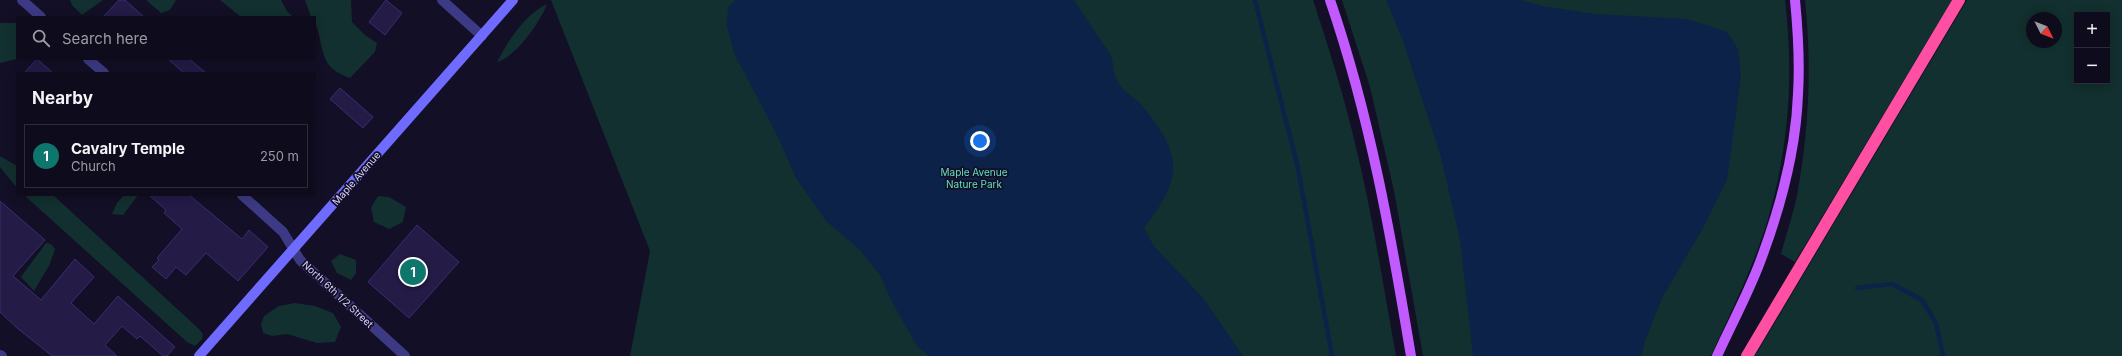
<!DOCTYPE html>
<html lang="en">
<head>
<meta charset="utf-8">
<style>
  :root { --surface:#0e0b1c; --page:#171425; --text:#f1f3f6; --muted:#9b9ba3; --line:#2e2b3b; --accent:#0f766e }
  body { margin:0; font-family:Inter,sans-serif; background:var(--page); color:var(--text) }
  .controls { position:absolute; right:12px; top:12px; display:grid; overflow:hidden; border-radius:0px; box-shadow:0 2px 10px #0003 }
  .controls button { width:36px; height:36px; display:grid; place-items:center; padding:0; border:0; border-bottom:1px solid var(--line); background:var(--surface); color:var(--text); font:20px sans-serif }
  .compass { position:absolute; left:2026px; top:12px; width:36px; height:36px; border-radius:50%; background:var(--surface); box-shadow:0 2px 10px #0003; rotate:132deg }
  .you { position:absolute; left:980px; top:141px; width:14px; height:14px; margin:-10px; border:3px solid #fff; border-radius:50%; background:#1a73e8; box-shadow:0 0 0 6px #1a73e833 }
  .badge { display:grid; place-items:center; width:26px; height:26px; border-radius:50%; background:var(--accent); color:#fff; font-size:13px; font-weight:700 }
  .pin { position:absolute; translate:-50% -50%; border:2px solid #fff; box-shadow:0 1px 4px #0006 }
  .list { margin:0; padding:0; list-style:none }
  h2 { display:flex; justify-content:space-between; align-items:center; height:52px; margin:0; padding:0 16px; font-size:17px }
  h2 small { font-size:13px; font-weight:400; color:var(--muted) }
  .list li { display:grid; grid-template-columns:26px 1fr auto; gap:12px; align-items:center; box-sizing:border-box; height:64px; margin:0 8px 8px; padding:0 8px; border:1px solid var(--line); border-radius:0px }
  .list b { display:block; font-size:15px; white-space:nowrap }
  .list p { margin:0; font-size:13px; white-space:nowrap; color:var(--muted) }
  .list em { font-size:13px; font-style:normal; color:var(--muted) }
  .icon { flex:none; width:22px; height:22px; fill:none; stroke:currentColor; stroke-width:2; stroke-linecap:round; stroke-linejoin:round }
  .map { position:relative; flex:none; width:2122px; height:356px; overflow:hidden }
  .search { position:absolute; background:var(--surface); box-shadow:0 2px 10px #0003; left:16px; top:16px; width:300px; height:44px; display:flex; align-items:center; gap:10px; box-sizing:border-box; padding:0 14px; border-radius:0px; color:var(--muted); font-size:15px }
  .panel { position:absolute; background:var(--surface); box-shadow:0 2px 10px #0003; left:16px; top:72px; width:300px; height:124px; border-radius:0px }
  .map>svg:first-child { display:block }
  .green { fill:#12302f; fill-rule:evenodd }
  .water { fill:#0c2248 }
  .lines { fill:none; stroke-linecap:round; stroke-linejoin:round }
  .stream { stroke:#0c2248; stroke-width:4.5 }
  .building { fill:#241b47; stroke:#3b2d73 }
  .street { stroke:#3d3a85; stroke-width:10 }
  .secondary { stroke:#6f6bff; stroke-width:10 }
  .primary { stroke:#c25bff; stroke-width:10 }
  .highway { stroke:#ff4fa3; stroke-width:12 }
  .labels { text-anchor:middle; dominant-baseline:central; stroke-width:3.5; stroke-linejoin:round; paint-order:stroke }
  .park-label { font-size:10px; fill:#5fe0c0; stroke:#130f26 }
  .street-label { font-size:10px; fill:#d9d4ff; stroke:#130f26 }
</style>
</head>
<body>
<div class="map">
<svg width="2122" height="356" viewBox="0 0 2122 356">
  <rect width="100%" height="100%" fill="#130f26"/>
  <path class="green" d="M70,0H103L82,15L72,5Z
    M146,0H176L170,10L161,13Z
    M220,0H281L287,11L293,17H241Z
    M305,0H351L352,22L365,35L377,43L375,52L350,78C325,69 324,59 319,35C318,28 315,26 315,17H311Z
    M551,0H1313C1328,46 1343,92 1354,139C1372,211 1383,284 1396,356H630L650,251Z
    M1342,0H1785C1794,73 1789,148 1768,219C1754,266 1731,311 1711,356H1423L1394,191L1370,87Z
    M1805,0H1952L1795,262L1781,254C1786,235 1793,215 1797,195C1809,131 1812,65 1805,0Z
    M1967,0H2122V356H1755ZM2077,15H2107V81H2077ZM2032,18H2056V42H2032Z
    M547,4C541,21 515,58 497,62C508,41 524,15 547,4Z
    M0,23H17V59L0,63Z
    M0,156L17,166V188L0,167Z
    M24,195H53L198,328L203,334L202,339L195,346L187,342Z
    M124,195H138L123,215L112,214L117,203Z
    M378,196L389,197L406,207L403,222L389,229L374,222L371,208Z
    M46,243L51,244L55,249L49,266L34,291L21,277Z
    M340,254L356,260V273L351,280L337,273L331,261Z
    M295,303L315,306L333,313L341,327L335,342L317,343L287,334L272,336L263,333L261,324L264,316L279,306Z"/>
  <path class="water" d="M735,0H1074C1083,14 1092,27 1101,41C1104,46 1109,51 1111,56C1115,67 1111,73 1120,85C1124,92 1134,97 1140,103C1182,154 1185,175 1144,228L1153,245L1204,299L1243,356H929L917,346L891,300L880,275L859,249L826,221L796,178L777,135L734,53L727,26L728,7Z
    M1386,0H1520L1542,6L1595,14L1687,19L1727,32L1738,49L1741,76L1727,180L1703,228L1662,298L1645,341L1641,356H1473L1460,240L1441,157L1403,41Z"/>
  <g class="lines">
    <path class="stream" d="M1255,0L1298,168L1332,356
      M1857,288L1892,284L1922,300L1936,323L1943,356"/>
  </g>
  <path class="building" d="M119,0H125L144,17H103Z
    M386,0L402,13L385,35L369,22Z
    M37,59L53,73H24Z
    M168,59H189L206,73H184Z
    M340,88L373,117L363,128L330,99Z
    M149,195H189L242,239L249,230L268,247L238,281L206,253L186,275L176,267L166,279L152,267L159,260L157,258L182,229L164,213L166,210Z
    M0,201L45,240L13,276L41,300L75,259L94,277L71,303L94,324L118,296L175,347L167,356H163L140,336L137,339L122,326L105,345L117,356H52L17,328L0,312Z
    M417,225L459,262L409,318L368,282Z"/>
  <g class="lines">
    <path class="street" d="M22,0L41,17
      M442,0L482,36
      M88,59L104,73
      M242,195L283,232L300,260L405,356
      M0,355L2,356"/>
    <path class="secondary" d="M199,356L513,0"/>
    <path class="primary" d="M1330,0C1370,116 1391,236 1411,356
      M1717,356C1731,325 1748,294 1760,262C1780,209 1796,151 1798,94C1800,62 1798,31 1795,0"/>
    <path class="highway" d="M1747,356L1959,0"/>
  </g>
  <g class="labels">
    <g class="park-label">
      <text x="974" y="172">Maple Avenue<tspan x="974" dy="12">Nature Park</tspan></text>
    </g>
    <g class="street-label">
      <text transform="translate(356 178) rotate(-49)">Maple Avenue</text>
      <text transform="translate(338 294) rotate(43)">North 6th 1/2 Street</text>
    </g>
  </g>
</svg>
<div class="controls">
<button>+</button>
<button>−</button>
</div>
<svg class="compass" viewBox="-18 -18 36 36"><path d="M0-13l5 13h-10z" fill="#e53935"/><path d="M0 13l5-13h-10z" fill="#9b9ba3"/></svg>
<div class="you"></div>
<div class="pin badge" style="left:413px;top:272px">1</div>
<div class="search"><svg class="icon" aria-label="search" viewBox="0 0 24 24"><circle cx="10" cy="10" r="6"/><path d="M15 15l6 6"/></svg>Search here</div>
<section class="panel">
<h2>Nearby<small></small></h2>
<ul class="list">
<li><span class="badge">1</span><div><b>Cavalry Temple</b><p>Church</p></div><em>250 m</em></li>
</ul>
</section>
</div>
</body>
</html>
